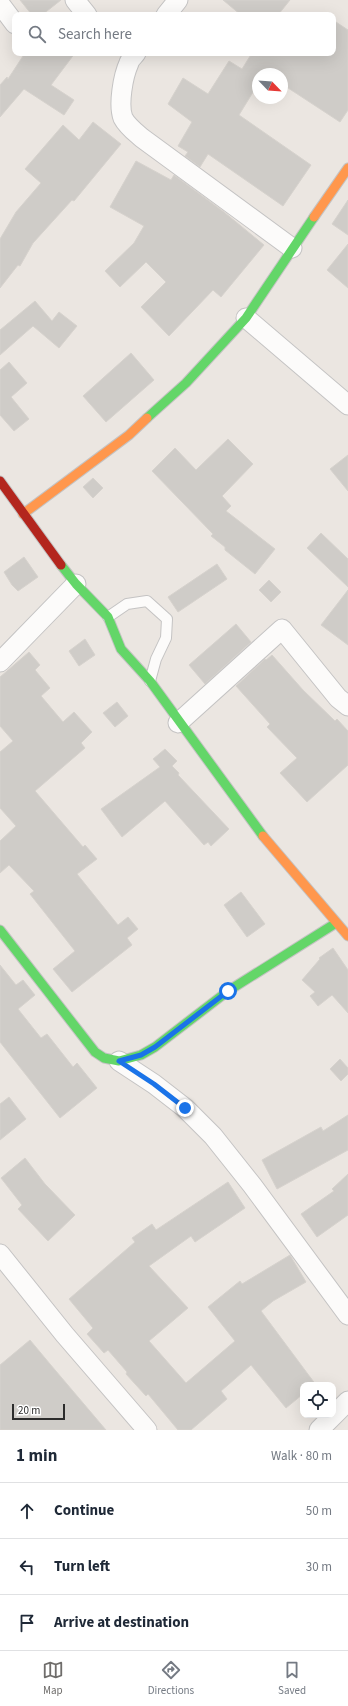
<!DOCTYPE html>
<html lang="en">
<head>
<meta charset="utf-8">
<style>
  :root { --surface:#fff; --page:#f6f6f7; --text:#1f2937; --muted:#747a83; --line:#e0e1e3; --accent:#6f6d6b }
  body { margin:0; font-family:"Source Sans 3",sans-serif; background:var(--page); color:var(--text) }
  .controls { position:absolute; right:12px; bottom:12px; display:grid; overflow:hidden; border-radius:8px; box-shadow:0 4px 16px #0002 }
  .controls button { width:36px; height:36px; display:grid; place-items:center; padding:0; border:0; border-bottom:1px solid var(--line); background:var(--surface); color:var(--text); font:20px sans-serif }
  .compass { position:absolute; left:252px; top:68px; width:36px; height:36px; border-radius:50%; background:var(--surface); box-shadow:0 4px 16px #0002; rotate:115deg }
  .scale { position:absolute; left:12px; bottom:10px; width:53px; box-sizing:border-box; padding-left:4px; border:2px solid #2c2c2c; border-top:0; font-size:11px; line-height:14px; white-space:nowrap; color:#2c2c2c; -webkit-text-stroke:3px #fff; paint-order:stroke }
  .stop { position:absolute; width:12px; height:12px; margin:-9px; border:3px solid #1a73e8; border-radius:50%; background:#fff }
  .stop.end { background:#1a73e8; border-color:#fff; box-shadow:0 1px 4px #0008 }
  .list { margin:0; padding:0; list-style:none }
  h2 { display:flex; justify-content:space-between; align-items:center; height:52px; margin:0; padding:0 16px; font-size:17px }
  h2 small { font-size:13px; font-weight:400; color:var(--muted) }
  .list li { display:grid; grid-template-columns:26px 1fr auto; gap:12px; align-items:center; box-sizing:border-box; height:56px; padding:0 16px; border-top:1px solid var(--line) }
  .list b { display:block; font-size:15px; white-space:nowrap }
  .list em { font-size:13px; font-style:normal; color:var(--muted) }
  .icon { flex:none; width:22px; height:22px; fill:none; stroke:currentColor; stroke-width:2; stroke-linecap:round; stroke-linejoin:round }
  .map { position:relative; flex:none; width:348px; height:1430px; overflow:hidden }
  .search { position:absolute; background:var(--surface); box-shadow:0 4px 16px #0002; left:12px; right:12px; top:12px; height:44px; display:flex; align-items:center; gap:10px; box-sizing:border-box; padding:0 14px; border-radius:8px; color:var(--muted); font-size:15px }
  .sheet { height:220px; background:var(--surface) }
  nav { display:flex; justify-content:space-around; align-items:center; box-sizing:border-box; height:56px; border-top:1px solid var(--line); background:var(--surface); font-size:11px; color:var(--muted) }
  nav a { display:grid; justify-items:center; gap:2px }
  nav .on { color:var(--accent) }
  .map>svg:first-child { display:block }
  .building { fill:#cfccc8; stroke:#d6d2cd }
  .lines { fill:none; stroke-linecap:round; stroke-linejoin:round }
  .lane-casing { stroke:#c4c3c3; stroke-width:12 }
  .street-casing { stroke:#c4c3c3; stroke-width:21 }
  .fast-casing { stroke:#c4c3c3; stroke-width:11 }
  .slow-casing { stroke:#c4c3c3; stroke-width:11 }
  .jam-casing { stroke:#c4c3c3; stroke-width:11 }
  .lane { stroke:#fcfbfa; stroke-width:10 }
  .street { stroke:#fcfbfa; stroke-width:19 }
  .fast { stroke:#63d668; stroke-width:9 }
  .slow { stroke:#ff974d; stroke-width:9 }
  .jam { stroke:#b3261e; stroke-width:9 }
  .route { stroke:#1a73e8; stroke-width:5 }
</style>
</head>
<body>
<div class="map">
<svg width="348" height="1430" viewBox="0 0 348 1430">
  <rect width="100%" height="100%" fill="#ebe6e1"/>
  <path class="building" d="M20,0H61L42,15H32Z
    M223,0H290L278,15H241Z
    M333,20L348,30V110L340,122L282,84V74L265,73L258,74V84L239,115L311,165L283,206L208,154L200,167L185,156L188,152L178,146L192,122L168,104L183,78L208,94L229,61L242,69L252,53H333Z
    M25,53H75L51,85L74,100L64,115L24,89L0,117V85L7,77L8,79Z
    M93,122L121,144L74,201L72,200L33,243L20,266L18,265L0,288V239L16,212L41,183L25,169L63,125L79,140Z
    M136,161L171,180L174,175L224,212L264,245L221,297L213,290L169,336L141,307L166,282L146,262L120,287L105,271L134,243L144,226L110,207Z
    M348,200V235L332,224Z
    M348,244V288L327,270Z
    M35,301L52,321L59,312L77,326L59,348L33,326L0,355V330Z
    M131,353L154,380L106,422L83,396Z
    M9,362L27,383L11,397L29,419L14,431L0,415V370Z
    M228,439L253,464L222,496L231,506L226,511L275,549L255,574L225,550V547L211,536L213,534L152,471L175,448L196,470Z
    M348,455V491L330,469Z
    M93,478L103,488L93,498L83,487Z
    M321,533L348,559V587L307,548Z
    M24,557L38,577L18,591L12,585L4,572Z
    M217,564L227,579L178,612L168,597Z
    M269,580L281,592L271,602L259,590Z
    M348,590V645L321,625Z
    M236,624L251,642L205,684L189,665Z
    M85,639L95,655L79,666L69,651Z
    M29,652L40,665L35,670L50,688L41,696L63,722L74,712L92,732L81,743L85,748L35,791L83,847L85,845L97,859L77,874L118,925L128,917L138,929L127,938L132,945L72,992L53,969L75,951L30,894L34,891L9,865L0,873V841L16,826L0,808V752L13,741L0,726V677Z
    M272,655L303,690L335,721L337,719L348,731V765L307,802L280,773L297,758L267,727L270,724L236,686L265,659L266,660Z
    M117,702L128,716L115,727L103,713Z
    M165,749L177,761L172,766L179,773L178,775L229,829L211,846L208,842L204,845L165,801L122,837L101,809L160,767L153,759Z
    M241,892L265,924L247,937L224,905Z
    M333,948L348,970V1013L332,995L318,1006L310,996L315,992L302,980L320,959L319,958Z
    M0,965L16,985L23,980L35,995L18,1009L41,1038L47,1034L73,1067L77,1063L97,1088L60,1118L0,1042Z
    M340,1059L348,1068V1074L341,1081L330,1069Z
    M9,1097L26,1119L0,1140V1104Z
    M348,1115V1150L277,1189L262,1160L321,1127L323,1131Z
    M25,1158L45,1184L75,1215L48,1241L18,1209L22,1205L1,1178Z
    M348,1174V1215L317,1237L301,1214L334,1191L332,1189Z
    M228,1182L245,1208L195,1242L191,1236L149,1266L188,1308L149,1341L186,1383L235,1341L208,1307L240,1281L242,1284L290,1255L306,1282L273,1301L261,1311L316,1385H303V1394L286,1408L251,1365L221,1391L227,1399L191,1430H178L148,1394L146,1396L126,1374L127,1372L108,1350L104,1353L87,1334L93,1328L69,1299L135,1242L132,1238L152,1224L156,1230Z
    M30,1340L50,1364L106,1430H0V1365Z"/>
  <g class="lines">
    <defs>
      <path id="lane" d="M108,617L127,604L147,601L167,619L166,638L156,659L150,681"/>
      <path id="street" d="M75,0L87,15
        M0,4L15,24
        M166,15L178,0
        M136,53C134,56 130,59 129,63C123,76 118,105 123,118C127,126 135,132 142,138L292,248
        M246,318L348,405
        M0,662L76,584
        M178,723L282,629L338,698L348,706
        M119,1061L154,1084L185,1108L213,1136L252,1185L348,1315
        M0,1254L65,1335L147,1430
        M319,1430L348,1401"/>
      <path id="fast" d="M147,418L186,383L246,318L314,217
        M61,565L76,584L108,617L121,649L150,681L263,836
        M0,930L95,1052L104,1058L119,1061L141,1055L155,1047L228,991L336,923"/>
      <path id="slow" d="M314,217L348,168
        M23,514L129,435L147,418
        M263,836L348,936"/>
      <path id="jam" d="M0,481L61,565"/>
    </defs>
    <use href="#lane" class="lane-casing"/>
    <use href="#street" class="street-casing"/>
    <use href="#fast" class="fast-casing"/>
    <use href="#slow" class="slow-casing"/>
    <use href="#jam" class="jam-casing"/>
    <use href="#lane" class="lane"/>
    <use href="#street" class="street"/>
    <use href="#fast" class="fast"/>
    <use href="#slow" class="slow"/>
    <use href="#jam" class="jam"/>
  </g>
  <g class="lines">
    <path class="route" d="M185,1108L154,1084L119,1061L141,1055L155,1047L228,991"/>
  </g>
</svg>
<div class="controls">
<button><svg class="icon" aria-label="locate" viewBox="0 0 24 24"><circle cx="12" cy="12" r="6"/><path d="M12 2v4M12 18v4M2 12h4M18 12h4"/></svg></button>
</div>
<svg class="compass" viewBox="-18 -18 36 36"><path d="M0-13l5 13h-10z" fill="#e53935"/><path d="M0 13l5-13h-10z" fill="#747a83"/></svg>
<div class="scale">20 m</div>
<div class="stop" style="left:228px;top:991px"></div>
<div class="stop end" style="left:185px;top:1108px"></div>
<div class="search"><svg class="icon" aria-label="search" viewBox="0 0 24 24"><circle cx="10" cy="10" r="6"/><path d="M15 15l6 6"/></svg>Search here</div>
</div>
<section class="sheet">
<h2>1 min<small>Walk · 80 m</small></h2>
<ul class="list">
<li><svg class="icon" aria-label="ahead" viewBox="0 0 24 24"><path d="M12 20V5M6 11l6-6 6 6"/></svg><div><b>Continue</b></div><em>50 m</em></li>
<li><svg class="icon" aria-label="left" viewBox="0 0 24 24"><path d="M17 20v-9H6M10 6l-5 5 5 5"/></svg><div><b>Turn left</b></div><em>30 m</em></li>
<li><svg class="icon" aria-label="arrive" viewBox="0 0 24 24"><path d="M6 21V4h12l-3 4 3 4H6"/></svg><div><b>Arrive at destination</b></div></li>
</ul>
</section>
<nav>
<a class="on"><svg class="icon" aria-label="map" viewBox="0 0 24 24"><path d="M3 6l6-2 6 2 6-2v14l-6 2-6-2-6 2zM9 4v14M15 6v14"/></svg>Map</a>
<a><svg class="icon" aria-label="directions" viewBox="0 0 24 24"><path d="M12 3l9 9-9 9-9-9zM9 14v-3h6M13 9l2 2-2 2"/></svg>Directions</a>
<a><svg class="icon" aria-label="saved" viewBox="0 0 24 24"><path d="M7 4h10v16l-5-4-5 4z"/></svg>Saved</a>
</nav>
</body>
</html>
